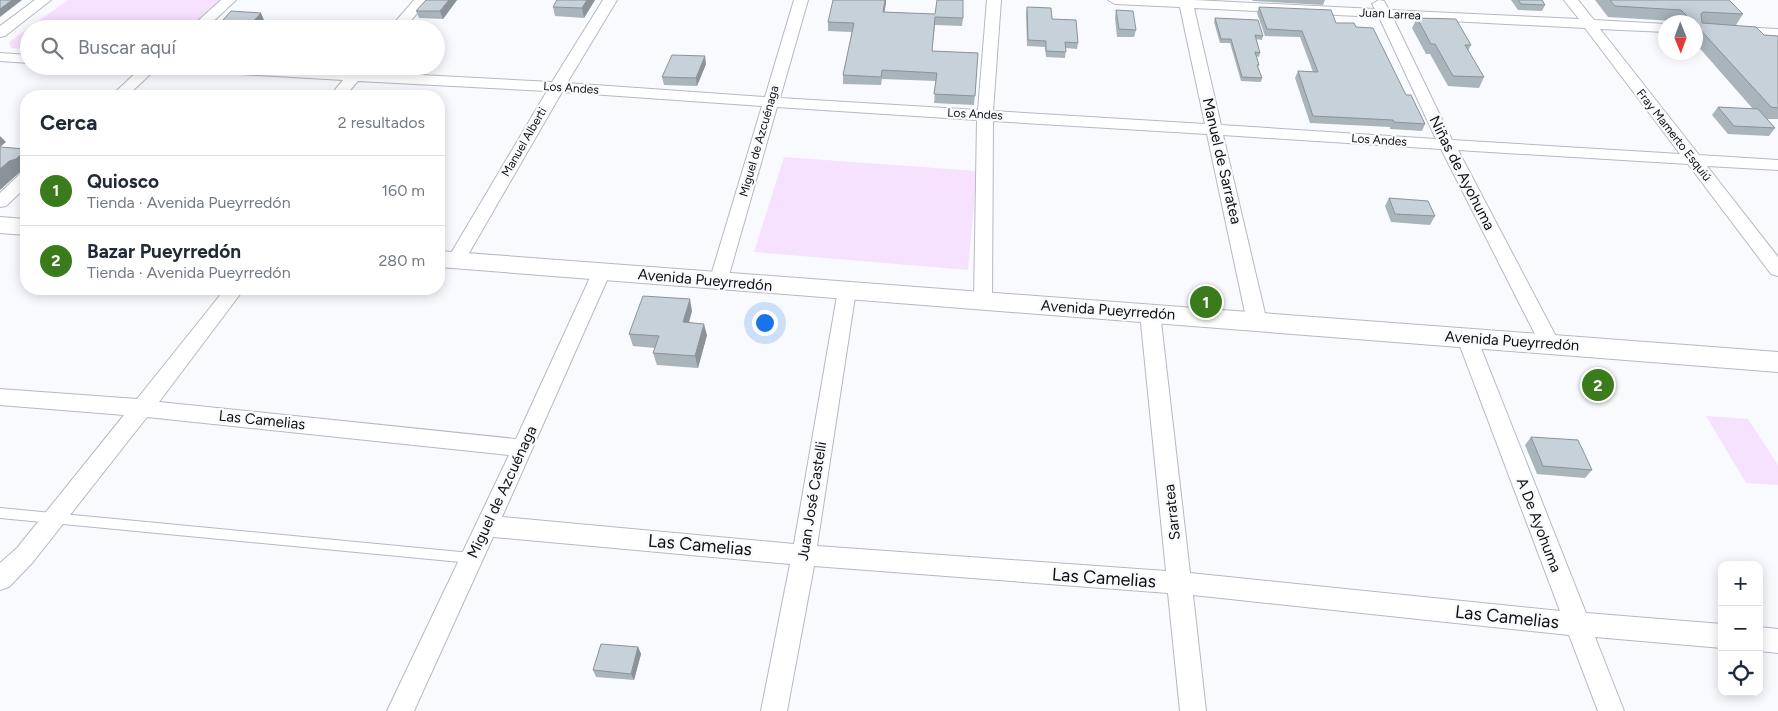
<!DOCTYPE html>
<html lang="es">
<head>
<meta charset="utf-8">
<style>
  :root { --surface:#fff; --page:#f2f2f3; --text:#1f2937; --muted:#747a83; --line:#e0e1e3; --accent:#3a7b1b }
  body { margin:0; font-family:Figtree,sans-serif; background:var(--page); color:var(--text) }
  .controls { position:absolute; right:15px; bottom:15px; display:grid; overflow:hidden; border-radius:10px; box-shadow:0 2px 12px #0003 }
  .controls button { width:45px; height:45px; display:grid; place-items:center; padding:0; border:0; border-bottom:1px solid var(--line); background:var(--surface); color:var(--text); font:25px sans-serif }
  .compass { position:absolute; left:1658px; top:15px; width:45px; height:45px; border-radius:50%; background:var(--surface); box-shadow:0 2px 12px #0003; rotate:179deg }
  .you { position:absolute; left:764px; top:322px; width:18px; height:18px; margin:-12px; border:4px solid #fff; border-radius:50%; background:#1a73e8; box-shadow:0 0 0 8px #1a73e833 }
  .badge { display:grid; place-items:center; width:32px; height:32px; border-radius:50%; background:var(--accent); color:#fff; font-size:16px; font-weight:700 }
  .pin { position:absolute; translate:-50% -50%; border:2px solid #fff; box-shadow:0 1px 5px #0006 }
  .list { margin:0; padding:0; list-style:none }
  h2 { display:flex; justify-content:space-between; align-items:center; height:65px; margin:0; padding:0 20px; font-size:21px }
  h2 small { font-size:16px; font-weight:400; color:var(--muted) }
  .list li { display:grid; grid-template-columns:32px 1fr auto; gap:15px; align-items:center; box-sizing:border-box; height:70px; padding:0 20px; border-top:1px solid var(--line) }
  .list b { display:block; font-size:19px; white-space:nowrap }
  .list p { margin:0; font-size:16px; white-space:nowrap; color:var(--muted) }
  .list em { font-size:16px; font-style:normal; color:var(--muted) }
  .icon { flex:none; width:28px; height:28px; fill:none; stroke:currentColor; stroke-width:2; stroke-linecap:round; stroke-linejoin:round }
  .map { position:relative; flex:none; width:1778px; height:711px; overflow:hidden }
  .search { position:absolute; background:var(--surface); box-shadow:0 2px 12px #0003; left:20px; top:20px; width:425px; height:55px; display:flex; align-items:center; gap:12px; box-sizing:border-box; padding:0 18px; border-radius:28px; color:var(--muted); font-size:19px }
  .panel { position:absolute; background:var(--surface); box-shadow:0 2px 12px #0003; left:20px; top:90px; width:425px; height:205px; border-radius:20px }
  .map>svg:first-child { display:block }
  .green { fill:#f6e1fe }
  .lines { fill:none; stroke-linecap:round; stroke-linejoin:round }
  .lane-casing { stroke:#b4b9c3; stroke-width:2 }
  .street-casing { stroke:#b4b9c3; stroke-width:2 }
  .secondary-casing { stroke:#b4b9c3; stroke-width:2 }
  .lane { fill:#fff; fill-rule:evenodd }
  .street { fill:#fff; fill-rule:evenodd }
  .secondary { fill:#fff; fill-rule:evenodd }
  .wall { fill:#aab4bb }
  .shaded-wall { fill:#8b9298 }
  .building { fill:#c6d1d9; stroke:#8b9298 }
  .labels { text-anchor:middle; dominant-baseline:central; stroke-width:4.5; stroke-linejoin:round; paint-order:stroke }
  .far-street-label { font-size:12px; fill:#0e1014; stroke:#f8fafe }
  .street-label { font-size:15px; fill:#0e1014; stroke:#f8fafe }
  .near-street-label { font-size:18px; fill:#0e1014; stroke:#f8fafe }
</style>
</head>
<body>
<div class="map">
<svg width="1778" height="711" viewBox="0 0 1778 711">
  <rect width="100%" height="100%" fill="#f8fafe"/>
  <path class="green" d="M68,0H225L192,29H29V49L11,48L9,42Z
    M784,157L977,171L968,270L754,252Z
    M1706,416L1748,419L1778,465V485L1746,483Z"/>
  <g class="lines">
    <defs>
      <path id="lane" d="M0,508L471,553L475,554L477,558L475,562L471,563L0,518Z"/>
      <path id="street" d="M35,0H51L5,36L0,37V26Z
        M221,0H236L205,29H189Z
        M414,0H428L404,29H389Z
        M603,0H617L567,83L765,97L794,0H808L780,98L978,110L987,0H1001L993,111L1205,124L1180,7L1115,4L1108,0H1194L1375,9L1372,4L1379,0L1384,1L1389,10L1579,19L1564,0H1578L1594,20L1666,24V32L1600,29L1699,155L1778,160V170L1707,166L1778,257V276L1771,274L1688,164L1458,150L1560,344L1557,349L1550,351L1543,349L1540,344L1441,149L1223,135L1267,322L1264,327L1257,329L1250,327L1247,322L1207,134L993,121L992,301L990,306L983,308L976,306L974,301L977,120L777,107L727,282L725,287L718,288L711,287L709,282L762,106L562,92L465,260L462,264L456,266L450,264L447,260L547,91L358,81L345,96H330L343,80L172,70L165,66H257L350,71L355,66H369L365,72L552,82ZM1194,8L1379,17L1436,139L1221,125ZM1393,18L1585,28L1680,154L1452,140Z
        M1696,25L1778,29V37L1696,33Z
        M0,53L29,55V63L0,61Z
        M143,66H159L127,96H111Z
        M26,173V187L6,206L0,207V193L20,174Z
        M602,265L609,267L611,271L502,517L794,544L838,290L840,285L847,283L854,285L856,290L817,546L1166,571L1140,313L1143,308L1150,306L1157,308L1160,313L1190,573L1560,611L1457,338L1460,333L1467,331L1474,333L1477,338L1586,613L1722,624V648L1595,637L1624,711H1598L1569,635L1193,595L1206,711H1180L1168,593L814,566L787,711H761L790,564L493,537L414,711H387L509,455L147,417L33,562L9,587L0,590V563L17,548L124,415L0,405V389L137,399L225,289H244L159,402L516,439L593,271L595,267Z
        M1759,627L1778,629V653L1759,651Z"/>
      <path id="secondary" d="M0,217L26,219V235L0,233Z
        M439,251L1778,352V372L439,267Z"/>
    </defs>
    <use href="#lane" class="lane-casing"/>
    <use href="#street" class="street-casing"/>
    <use href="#secondary" class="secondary-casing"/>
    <use href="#lane" class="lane"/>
    <use href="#street" class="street"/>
    <use href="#secondary" class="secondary"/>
  </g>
  <path class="wall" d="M426,0H457L443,19L419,18L416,11Z
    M595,0L584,18L555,16L553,7Z
    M1252,0H1325L1323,5L1253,1Z
    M1511,0H1542L1545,5L1542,11L1518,10Z
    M1595,0H1729L1743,14L1736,25L1764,35L1778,36V119H1767L1775,128L1769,136L1728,134L1712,115L1718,107L1753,109L1696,44V22H1676L1674,21L1608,17Z
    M886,3L884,12L963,18L962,26L935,25L932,51L978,53L974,105L934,103L936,81L882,79L881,85L843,84V75L852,32L828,31V22Z
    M1027,7L1052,19L1078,43L1077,49L1066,48L1065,58L1046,57L1045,47L1027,46L1026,13Z
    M1259,7L1356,27L1406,95L1425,124L1422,131L1390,129V127L1310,123L1295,78L1298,71L1313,72L1300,37L1265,36L1257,13Z
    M1116,10L1136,30L1134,37H1117L1115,18Z
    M1215,18L1263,36L1262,40L1256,39L1260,53L1259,57L1256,56L1259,65L1258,67L1262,78L1261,82L1241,81L1230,43H1220L1214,22Z
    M1417,18L1471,45L1468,51L1484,77L1479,88L1448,86L1430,54H1426L1412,28Z
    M706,64L697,86L664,85L662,77Z
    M1389,198L1435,216L1430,225L1391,222L1385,206Z
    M692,311L689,323L707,335L698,368L657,365L653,353L655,348L633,346L629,334Z
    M1531,437L1592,470L1585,478L1537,474L1525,445Z
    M638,647L641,654L634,680L596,677L593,670Z"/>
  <path class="shaded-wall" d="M12,0H22L0,17V9Z
    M449,0H457L443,19L440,11Z
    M587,0H595L584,18L582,8Z
    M885,0H886V3L883,21V12Z
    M261,13L264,20L256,29H246Z
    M705,56L706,64L697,86L696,78Z
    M0,136L6,142L0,147Z
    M26,150V170L19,173L0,190V169L9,161Z
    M690,299L692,311L685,334L683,322Z
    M704,324L707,335L698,368L695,356Z
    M638,647L641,654L634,680L631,674Z"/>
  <path class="building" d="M0,0H12L0,9Z
    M426,0H449L440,11H416Z
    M557,0H587L582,8L553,7Z
    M833,0H885L883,12L935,14L937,0H963V18L935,17L932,51L978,53L975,96L934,94L937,73L882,70L881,77L843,75L854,23L828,22Z
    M1518,0H1542L1545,5L1521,4Z
    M1610,0H1729L1743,14L1703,12L1701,14L1702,23L1756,27L1764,35L1778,36V108L1771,107L1696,25V22H1693L1681,10L1615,6Z
    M1027,7L1051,8L1052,19L1076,20L1078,43L1065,42L1066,52L1046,51V41L1028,40Z
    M1259,7L1331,10L1336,23H1354L1356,27L1373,28L1406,95H1411L1425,124L1394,122L1393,120L1313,116L1298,71L1318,72L1302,31L1267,29Z
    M1116,10L1133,11L1136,30L1119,29Z
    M231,11L261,13L246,29H215Z
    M1215,18L1258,20L1263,36L1255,35L1260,53L1255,52L1259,65H1257L1262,78L1242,77L1231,39H1221Z
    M1417,18L1456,19L1471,45H1465L1484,77L1453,76L1435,44H1431Z
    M321,21L350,29H313Z
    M672,55L705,56L696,78L662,77Z
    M1718,107L1758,109L1775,128L1734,126Z
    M0,147L26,149V150L16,159L9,161L0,169Z
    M1389,198L1428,201L1435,216L1395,214Z
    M643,296L690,299L683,322L704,324L695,356L653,353L659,336L629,334Z
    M1531,437L1578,440L1592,470L1543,466Z
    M601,644L638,647L631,674L593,670Z"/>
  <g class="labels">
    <g class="far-street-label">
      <text transform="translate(1390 14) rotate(3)">Juan Larrea</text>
      <text transform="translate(571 88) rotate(4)">Los Andes</text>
      <text transform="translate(975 114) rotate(3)">Los Andes</text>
      <text transform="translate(1674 135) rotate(52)">Fray Mamerto Esquiú</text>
      <text transform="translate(1379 140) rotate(4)">Los Andes</text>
      <text transform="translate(759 141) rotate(-74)">Miguel de Azcuénaga</text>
      <text transform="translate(524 142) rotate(-60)">Manuel Alberti</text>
    </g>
    <g class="street-label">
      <text transform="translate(1222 161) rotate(77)">Manuel de Sarratea</text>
      <text transform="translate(1462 173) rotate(63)">Niñas de Ayohuma</text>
      <text transform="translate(705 280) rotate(5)">Avenida Pueyrredón</text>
      <text transform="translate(1108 310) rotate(4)">Avenida Pueyrredón</text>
      <text transform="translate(1512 341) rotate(4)">Avenida Pueyrredón</text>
      <text transform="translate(262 420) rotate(6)">Las Camelias</text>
      <text transform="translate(502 492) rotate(-65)">Miguel de Azcuénaga</text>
      <text transform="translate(812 501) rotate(-81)">Juan José Castelli</text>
      <text transform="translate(1172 512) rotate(-96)">Sarratea</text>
      <text transform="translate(1539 525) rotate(69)">A De Ayohuma</text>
    </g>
    <g class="near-street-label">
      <text transform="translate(700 545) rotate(5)">Las Camelias</text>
      <text transform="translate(1104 578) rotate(4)">Las Camelias</text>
      <text transform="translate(1507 617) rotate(6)">Las Camelias</text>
    </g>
  </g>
</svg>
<div class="controls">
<button>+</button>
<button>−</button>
<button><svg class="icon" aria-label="locate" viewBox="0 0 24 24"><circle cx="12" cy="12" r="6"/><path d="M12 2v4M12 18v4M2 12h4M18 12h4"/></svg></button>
</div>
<svg class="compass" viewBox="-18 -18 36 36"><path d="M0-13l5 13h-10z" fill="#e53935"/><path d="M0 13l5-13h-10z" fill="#747a83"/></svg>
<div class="you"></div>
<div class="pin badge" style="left:1206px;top:302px">1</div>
<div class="pin badge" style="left:1598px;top:385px">2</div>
<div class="search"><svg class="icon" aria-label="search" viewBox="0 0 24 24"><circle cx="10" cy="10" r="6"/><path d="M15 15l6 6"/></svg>Buscar aquí</div>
<section class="panel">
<h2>Cerca<small>2 resultados</small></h2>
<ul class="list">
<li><span class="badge">1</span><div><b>Quiosco</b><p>Tienda · Avenida Pueyrredón</p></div><em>160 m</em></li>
<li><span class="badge">2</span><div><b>Bazar Pueyrredón</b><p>Tienda · Avenida Pueyrredón</p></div><em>280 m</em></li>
</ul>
</section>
</div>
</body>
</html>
